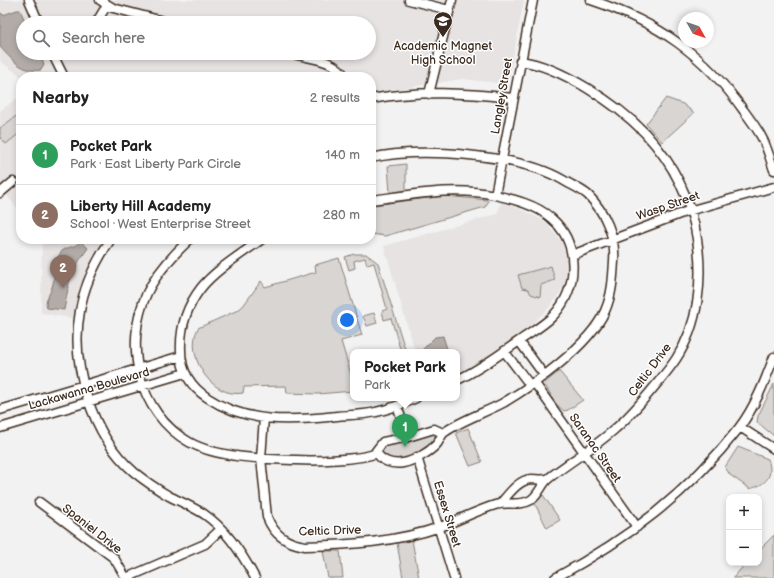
<!DOCTYPE html>
<html lang="en">
<head>
<meta charset="utf-8">
<style>
  :root { --surface:#fff; --page:#f2f2f2; --text:#222; --muted:#767676; --line:#e0e0e0; --accent:#3b2a1e }
  body { margin:0; font-family:"Balsamiq Sans",sans-serif; background:var(--page); color:var(--text) }
  .controls { position:absolute; right:12px; bottom:12px; display:grid; overflow:hidden; border-radius:8px; box-shadow:0 2px 6px #0003 }
  .controls button { width:36px; height:36px; display:grid; place-items:center; padding:0; border:0; border-bottom:1px solid var(--line); background:var(--surface); color:var(--text); font:20px sans-serif }
  .compass { position:absolute; left:678px; top:12px; width:36px; height:36px; border-radius:50%; background:var(--surface); box-shadow:0 2px 6px #0003; rotate:130deg }
  .you { position:absolute; left:347px; top:320px; width:14px; height:14px; margin:-10px; border:3px solid #fff; border-radius:50%; background:#1a73e8; box-shadow:0 0 0 6px #1a73e833 }
  .badge { display:grid; place-items:center; width:26px; height:26px; border-radius:50%; background:var(--accent); color:#fff; font-size:13px; font-weight:700 }
  .pin { position:absolute; translate:-50% -33px; filter:drop-shadow(0 1px 2px #0008) }
  .pin::after { content:''; position:absolute; top:21px; width:14px; height:12px; background:inherit; clip-path:polygon(0 0,100% 0,50% 100%) }
  .popup { position:absolute; left:350px; top:349px; width:110px; height:52px; box-sizing:border-box; display:grid; place-content:center; border-radius:8px; background:var(--surface); filter:drop-shadow(0 1px 3px #0005); font-size:13px; white-space:nowrap; color:var(--muted) }
  .popup b { font-size:15px; color:var(--text) }
  .popup::after { content:''; position:absolute; left:50%; top:100%; margin-left:-8px; border:8px solid transparent; border-top-color:var(--surface) }
  .list { margin:0; padding:0; list-style:none }
  h2 { display:flex; justify-content:space-between; align-items:center; height:52px; margin:0; padding:0 16px; font-size:17px }
  h2 small { font-size:13px; font-weight:400; color:var(--muted) }
  .list li { display:grid; grid-template-columns:26px 1fr auto; gap:12px; align-items:center; box-sizing:border-box; height:60px; padding:0 16px; border-top:1px solid var(--line) }
  .list b { display:block; font-size:15px; white-space:nowrap }
  .list p { margin:0; font-size:13px; white-space:nowrap; color:var(--muted) }
  .list em { font-size:13px; font-style:normal; color:var(--muted) }
  .icon { flex:none; width:22px; height:22px; fill:none; stroke:currentColor; stroke-width:2; stroke-linecap:round; stroke-linejoin:round }
  .map { position:relative; flex:none; width:774px; height:578px; overflow:hidden }
  .search { position:absolute; background:var(--surface); box-shadow:0 2px 6px #0003; left:16px; top:16px; width:360px; height:44px; display:flex; align-items:center; gap:10px; box-sizing:border-box; padding:0 14px; border-radius:22px; color:var(--muted); font-size:15px }
  .panel { position:absolute; background:var(--surface); box-shadow:0 2px 6px #0003; left:16px; top:72px; width:360px; height:172px; border-radius:16px }
  .map>svg:first-child { display:block }
  .built { fill:#e6e3e2; fill-rule:evenodd }
  .green { fill:#d8d5d2; stroke:#8a8078 }
  .water { fill:#b2aba7; stroke:#827770 }
  .lines { fill:none; stroke-linecap:round; stroke-linejoin:round }
  .minor-casing { stroke:#3b2a1e; stroke-width:11 }
  .minor { stroke:#fff; stroke-width:8 }
  .labels { text-anchor:middle; dominant-baseline:central; stroke-width:3; stroke-linejoin:round; paint-order:stroke }
  .poi-label { font-size:12px; fill:#3b2a1e; stroke:#fff }
  .street-label { font-size:12px; fill:#3b2a1e; stroke:#fff }
</style>
</head>
<body>
<div class="map">
<svg width="774" height="578" viewBox="0 0 774 578">
  <rect width="100%" height="100%" fill="#f3f2f2"/>
  <filter id="ink" filterUnits="userSpaceOnUse"><feTurbulence type="fractalNoise" baseFrequency=".025" numOctaves="2"/><feDisplacementMap in="SourceGraphic" scale="8" xChannelSelector="R" yChannelSelector="G"/><feConvolveMatrix kernelMatrix="1 2 1 2 8 2 1 2 1" color-interpolation-filters="sRGB"/></filter>
  <g filter="url(#ink)">
    <path class="built" d="M0,0H524L508,84L462,79L371,93V77H22L0,61ZM23,23H369V53H23Z
      M21,95V213L0,187V111Z
      M501,202L518,208L544,221L562,242L568,262L564,287L549,308L520,335L457,380V352H415L384,246L497,214Z
      M42,239H107L76,319L41,313Z"/>
    <path class="green" d="M666,98L683,104L694,113L662,142L646,124Z
      M19,114L21,117V132L6,144L0,137V128Z
      M406,164V191L390,193L388,166Z
      M445,196L487,200L488,202L485,207L385,236L371,234V205Z
      M354,254H366L378,263L406,352H401L391,318L384,320L382,311L387,309L374,263L367,265L365,258L354,261L355,268L349,270L345,257Z
      M339,258L362,335L341,341L353,381V391L318,394L287,393L286,386L244,387L243,393C211,399 184,355 198,328L238,310L243,306L261,281L265,287L316,272L315,265Z
      M551,266L555,280L541,285L540,297L531,294L528,289L522,288L518,275Z
      M374,313L377,323L367,326L363,316Z
      M559,371L583,400L568,410L564,411L556,404L545,385V383Z
      M774,384V436L757,422L758,416Z
      M468,428L482,462L470,466L456,433Z
      M435,433L434,444C415,456 401,468 380,452L382,445Z
      M738,447L768,459C774,477 766,484 750,489L730,475L725,467Z
      M543,495L560,520L547,528L534,502Z
      M774,535V578H733L746,563H759V550Z
      M412,540L419,578H403L397,543Z
      M323,551H340L343,578H328Z"/>
    <path class="water" d="M17,10H20L26,23H23V53H40L44,65L41,70C23,73 12,60 0,47V12L3,15Z
      M81,241L88,248L79,261L69,283L64,310L47,308C44,299 50,295 52,287C56,276 53,261 62,251C68,246 75,248 81,241Z
      M443,336L448,352H420L435,337Z"/>
    <g class="lines">
      <defs>
        <path id="minor" d="M29,0L39,23
          M100,0L113,8L171,23
          M409,0L449,10
          M591,0C657,22 704,54 744,111C750,119 756,127 761,136C767,146 770,159 774,170
          M96,23L107,5
          M52,53L64,77
          M289,53C307,58 336,59 345,77
          M429,94L452,0
          M371,99C418,90 466,93 513,98
          M371,158C421,147 519,154 563,180C571,185 581,189 588,195C605,212 616,237 614,261C613,279 612,295 605,311C589,346 535,384 503,403C484,413 462,420 445,432C441,434 440,441 436,445C428,453 414,461 403,463C392,465 380,461 376,451L383,442L408,437L434,429L443,433
          M0,193L13,182
          M495,195L533,0
          M371,200C412,195 454,186 495,195C513,199 537,205 551,218C580,243 579,288 553,316C543,326 530,333 519,341C499,355 479,370 457,380
          M111,239C96,261 84,285 80,311C70,365 92,436 134,472C145,481 157,489 169,496C181,502 193,507 204,514C226,529 243,555 255,578
          M190,239C173,255 157,272 147,293C123,345 138,413 189,442C217,458 264,459 296,460C314,461 360,460 377,453
          M262,239C243,253 215,270 201,288C187,306 180,328 181,351C181,371 191,387 208,398C247,424 292,421 337,416C350,415 364,415 376,412C390,409 403,404 416,398
          M572,255L685,212L774,187
          M519,341L544,375
          M504,351L530,385
          M534,382L637,527
          M397,406L408,437
          M0,410L181,356
          M264,418L261,458L267,517C274,535 286,543 305,546C350,545 397,542 440,527C459,520 476,511 495,505C507,501 519,507 531,500C540,494 541,484 549,478C571,461 595,447 616,428C629,417 639,405 650,392C659,381 668,371 676,359C699,324 703,279 697,239C691,198 673,163 645,133C617,104 560,66 520,61
          M740,427L774,449
          M0,428L185,373
          M417,457L454,578
          M39,502L114,558L126,578
          M500,504C508,495 518,480 531,479C536,479 541,480 547,479
          M126,578L205,544L221,529
          M555,578C628,539 688,493 739,428C755,407 765,381 774,357"/>
      </defs>
      <use href="#minor" class="minor-casing"/>
      <use href="#minor" class="minor"/>
    </g>
  </g>
  <defs>
    <symbol id="school-pin" viewBox="-11 -11 22 30"><path d="M0 17L-7.5 6A9.5 9.5 0 1 1 7.5 6Z" fill="#3b2a1e" stroke="#fff"/><path d="M0-5L7-2L0 1L-7-2ZM-4 1L0 2.5L4 1V4Q0 6-4 4Z" fill="#fff"/></symbol>
  </defs>
  <g fill-rule="evenodd">
    <use href="#school-pin" x="432" y="10" width="22" height="30"/>
  </g>
  <g class="labels">
    <g class="poi-label">
      <text x="443" y="46">Academic Magnet<tspan x="443" dy="14">High School</tspan></text>
    </g>
    <g class="street-label">
      <text transform="translate(502 96) rotate(-80)">Langley Street</text>
      <text transform="translate(668 206) rotate(-19)">Wasp Street</text>
      <text transform="translate(650 370) rotate(-53)">Celtic Drive</text>
      <text transform="translate(89 389) rotate(-16)">Lackawanna Boulevard</text>
      <text transform="translate(595 448) rotate(55)">Saranac Street</text>
      <text transform="translate(447 514) rotate(73)">Essex Street</text>
      <text transform="translate(92 529) rotate(38)">Spaniel Drive</text>
      <text transform="translate(330 531) rotate(-2)">Celtic Drive</text>
    </g>
  </g>
</svg>
<div class="controls">
<button>+</button>
<button>−</button>
</div>
<svg class="compass" viewBox="-18 -18 36 36"><path d="M0-13l5 13h-10z" fill="#e53935"/><path d="M0 13l5-13h-10z" fill="#767676"/></svg>
<div class="you"></div>
<div class="pin badge" style="left:405px;top:447px;background:#2e9e5b">1</div>
<div class="popup"><b>Pocket Park</b>Park</div>
<div class="pin badge" style="left:63px;top:288px;background:#8d6e63">2</div>
<div class="search"><svg class="icon" aria-label="search" viewBox="0 0 24 24"><circle cx="10" cy="10" r="6"/><path d="M15 15l6 6"/></svg>Search here</div>
<section class="panel">
<h2>Nearby<small>2 results</small></h2>
<ul class="list">
<li><span class="badge" style="background:#2e9e5b">1</span><div><b>Pocket Park</b><p>Park · East Liberty Park Circle</p></div><em>140 m</em></li>
<li><span class="badge" style="background:#8d6e63">2</span><div><b>Liberty Hill Academy</b><p>School · West Enterprise Street</p></div><em>280 m</em></li>
</ul>
</section>
</div>
</body>
</html>
